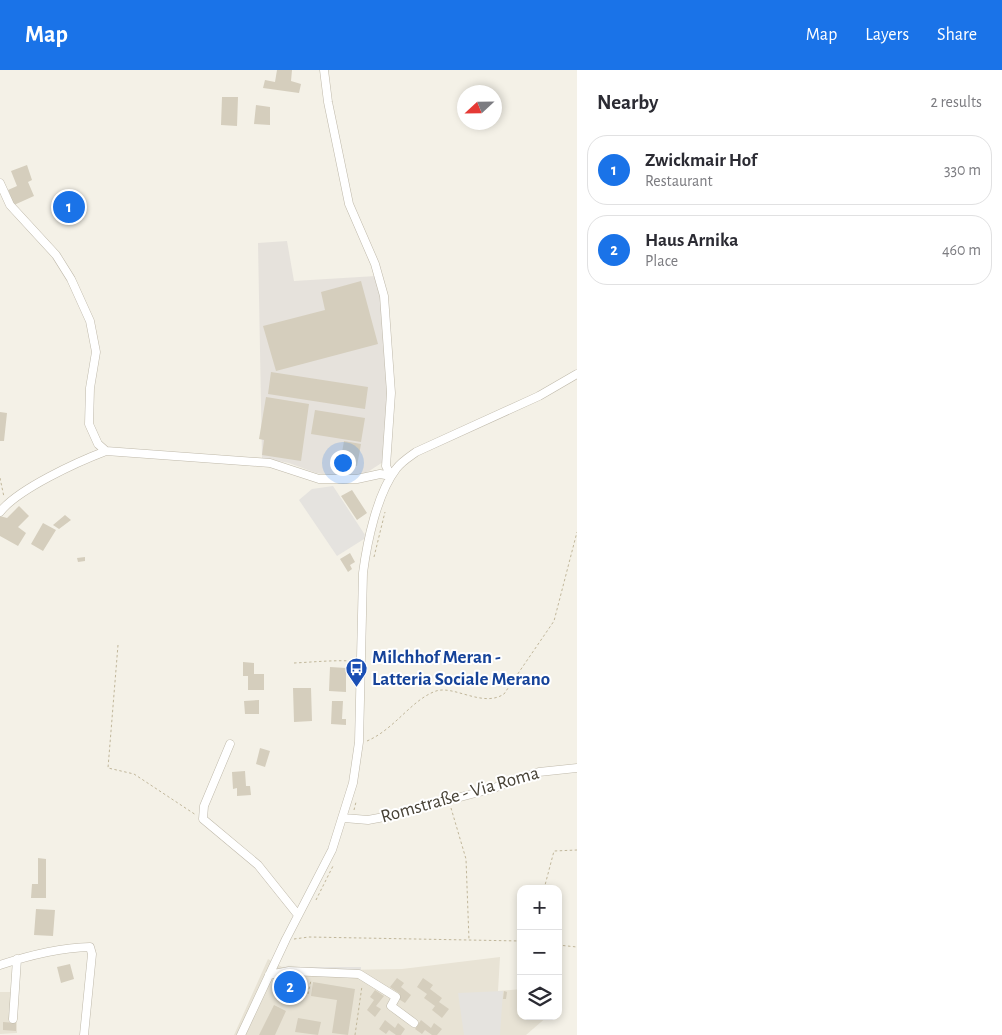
<!DOCTYPE html>
<html lang="en">
<head>
<meta charset="utf-8">
<style>
  :root { --surface:#fff; --page:#f7f7f7; --text:#2b2b33; --muted:#7c7c81; --line:#e1e1e2; --accent:#1a73e8 }
  body { margin:0; font-family:"Alegreya Sans",sans-serif; background:var(--page); color:var(--text) }
  .controls { position:absolute; right:15px; bottom:15px; display:grid; overflow:hidden; border-radius:10px; box-shadow:0 2px 8px #0003 }
  .controls button { width:45px; height:45px; display:grid; place-items:center; padding:0; border:0; border-bottom:1px solid var(--line); background:var(--surface); color:var(--text); font:25px sans-serif }
  .compass { position:absolute; left:457px; top:15px; width:45px; height:45px; border-radius:50%; background:var(--surface); box-shadow:0 2px 8px #0003; rotate:248deg }
  .you { position:absolute; left:342px; top:392px; width:18px; height:18px; margin:-12px; border:4px solid #fff; border-radius:50%; background:#1a73e8; box-shadow:0 0 0 8px #1a73e833 }
  .badge { display:grid; place-items:center; width:32px; height:32px; border-radius:50%; background:var(--accent); color:#fff; font-size:16px; font-weight:700 }
  .pin { position:absolute; translate:-50% -50%; border:2px solid #fff; box-shadow:0 1px 5px #0006 }
  .list { margin:0; padding:0; list-style:none }
  h2 { display:flex; justify-content:space-between; align-items:center; height:65px; margin:0; padding:0 20px; font-size:21px }
  h2 small { font-size:16px; font-weight:400; color:var(--muted) }
  .list li { display:grid; grid-template-columns:32px 1fr auto; gap:15px; align-items:center; box-sizing:border-box; height:70px; margin:0 10px 10px; padding:0 10px; border:1px solid var(--line); border-radius:20px }
  .list b { display:block; font-size:19px; white-space:nowrap }
  .list p { margin:0; font-size:16px; white-space:nowrap; color:var(--muted) }
  .list em { font-size:16px; font-style:normal; color:var(--muted) }
  .icon { flex:none; width:28px; height:28px; fill:none; stroke:currentColor; stroke-width:2; stroke-linecap:round; stroke-linejoin:round }
  .map { position:relative; flex:none; width:577px; height:965px; overflow:hidden }
  header { display:flex; align-items:center; gap:30px; box-sizing:border-box; height:70px; padding:0 25px; background:var(--accent); color:#fff }
  header strong { font-size:24px }
  nav { display:flex; gap:28px; margin-inline-start:auto; font-size:18px }
  main { display:flex }
  aside { flex:1; background:var(--surface) }
  .map>svg:first-child { display:block }
  .residential { fill:#e8e3d5 }
  .industrial { fill:#e6e2dc }
  .parking { fill:#e5e3df }
  .building { fill:#d5cebd }
  .lines { fill:none; stroke-linecap:round; stroke-linejoin:round }
  .minor-casing { stroke:#bfb9aa; stroke-width:9 }
  .path { stroke:#c1b79b; stroke-width:1; stroke-dasharray:2.5 2.5; stroke-linecap:butt }
  .minor { stroke:#fff; stroke-width:8 }
  .labels { text-anchor:middle; dominant-baseline:central; stroke-width:4; stroke-linejoin:round; paint-order:stroke }
  .transit-label { font-size:19px; font-weight:bold; fill:#164399; stroke:#fff; text-anchor:start }
  .street-label { font-size:19px; fill:#474236; stroke:#fff }
</style>
</head>
<body>
<header>
<strong>Map</strong>
<nav><a>Map</a><a>Layers</a><a>Share</a></nav>
</header>
<main>
<div class="map">
<svg width="577" height="965" viewBox="0 0 577 965">
  <rect width="100%" height="100%" fill="#f4f1e7"/>
  <path class="residential" d="M500,887L498,921L521,919V946H548L526,965H234L268,889L289,901L402,899Z
    M0,922H17V963L0,964Z"/>
  <path class="industrial" d="M287,171L294,211L376,206L382,228L389,319L383,392L363,405L335,406L316,403L289,393L262,388L258,173Z"/>
  <path class="parking" d="M333,416L365,465L364,469L337,486L299,430L312,419Z
    M286,897H361V901L286,900Z
    M503,921L500,965H464L458,923Z"/>
  <path class="building" d="M277,0H292L291,11L301,14L299,23L263,18L265,10L275,12Z
    M222,27H238L237,56L221,55Z
    M256,35L270,37V55L254,54Z
    M27,95L32,110L28,112L34,126L14,135L8,120L17,116L11,101Z
    M75,124L80,147L63,150L59,127Z
    M361,211L378,274L276,301L263,256L325,240L321,222Z
    M271,302L368,317L365,339L268,324Z
    M266,327L309,334L301,391L262,385L264,370L259,369Z
    M315,340L365,348L361,372L311,364Z
    M0,342L7,343L4,371H0Z
    M344,371L361,374L357,396L340,394Z
    M352,420L367,443L357,450L341,426Z
    M19,436L29,446L18,457L26,463L18,476L0,466V446L7,448Z
    M65,445L71,450L59,459L53,455Z
    M43,453L56,460L43,481L31,474Z
    M350,483L355,492L350,495L352,499L348,502L340,489Z
    M85,487V491L78,492L77,488Z
    M243,592L254,593V604H264V620H248V606H243Z
    M330,597L346,598V622L329,621Z
    M293,618H311L312,651L294,652Z
    M259,630V644H245L244,631Z
    M332,631H343L342,649H346V655L331,654Z
    M260,678L270,681L265,697L256,694Z
    M245,701L246,716H250L251,725L237,726V718L233,719L232,702Z
    M38,788L46,789V828H31L32,814H38Z
    M36,839L55,840L53,866L34,865Z
    M70,894L74,909L61,913L57,897Z
    M288,906L300,911L292,929L280,924Z
    M397,908L404,913L401,917L411,925L405,933L397,928L400,924L390,917Z
    M423,908L433,915L430,919L442,928L439,932L449,939L442,948L432,940L435,936L424,928L427,924L417,917Z
    M313,912L355,919L348,965L332,963L337,930L311,926Z
    M375,920L384,926L376,936L381,939L375,947L367,940L374,930L370,927Z
    M504,921L507,922L506,929H503Z
    M274,935L286,941L275,965H259Z
    M298,948L321,952L318,965L295,962Z
    M385,950L395,958L398,953L405,959L401,965H396L389,960L386,964L379,959Z
    M421,950L431,958L434,953L442,959L437,965H432L425,960L422,964L415,959Z
    M3,952L16,953V961L3,960Z"/>
  <g class="lines">
    <defs>
      <path id="minor" d="M0,113L10,135L56,185L71,209L90,251L96,282L90,318L89,354L98,374L106,381L270,393L319,409H357L380,404L391,406L386,396L391,323L384,226L375,194L349,134L328,32L324,0
        M0,442C18,419 77,392 106,381
        M230,674L204,736L203,749L258,795L298,845
        M344,748L368,750L384,747L491,719L539,702L577,698
        M0,895C30,885 58,878 90,877L92,884L84,965
        M269,905L289,901L359,904L396,927L391,936L414,953
        M13,949L17,889
        M241,965L286,869L332,780L353,713L359,672L363,503C367,472 377,424 396,399C401,392 409,387 416,382L539,326L577,304"/>
    </defs>
    <use href="#minor" class="minor-casing"/>
    <path class="path" d="M0,408L4,427
      M374,487L385,442
      M118,575L108,698L134,704L196,745
      M294,593C314,592 333,590 353,591
      M367,671C395,659 411,630 436,621C454,615 483,638 504,624L554,551L577,462
      M451,738L466,789L469,870
      M354,740L356,732
      M544,819L554,781L577,780
      M316,830L333,796
      M294,869L309,867L521,871
      M558,875L577,877
      M308,924L311,910
      M355,965L362,916"/>
    <use href="#minor" class="minor"/>
  </g>
  <defs>
    <symbol id="bus-pin" viewBox="-11 -11 22 30"><path d="M0 17L-7.5 6A9.5 9.5 0 1 1 7.5 6Z" fill="#1a4fb4" stroke="#fff"/><path d="M-5-6H5V4H4V6H2V4H-2V6H-4V4H-5ZM-3.5-4V0h7V-4ZM-3.5 1.2v1.5H-2V1.2ZM2 1.2v1.5H3.5V1.2Z" fill="#fff"/></symbol>
  </defs>
  <g fill-rule="evenodd">
    <use href="#bus-pin" x="344" y="586" width="25" height="34"/>
  </g>
  <g class="labels">
    <g class="transit-label">
      <text x="372" y="587">Milchhof Meran -<tspan x="372" dy="22">Latteria Sociale Merano</tspan></text>
    </g>
    <g class="street-label">
      <text transform="translate(460 725) rotate(-16)">Romstraße - Via Roma</text>
    </g>
  </g>
</svg>
<div class="controls">
<button>+</button>
<button>−</button>
<button><svg class="icon" aria-label="layers" viewBox="0 0 24 24"><path d="M12 4l9 5-9 5-9-5zM3 14l9 5 9-5"/></svg></button>
</div>
<svg class="compass" viewBox="-18 -18 36 36"><path d="M0-13l5 13h-10z" fill="#e53935"/><path d="M0 13l5-13h-10z" fill="#7c7c81"/></svg>
<div class="you"></div>
<div class="pin badge" style="left:69px;top:137px">1</div>
<div class="pin badge" style="left:290px;top:917px">2</div>
</div>
<aside>
<h2>Nearby<small>2 results</small></h2>
<ul class="list">
<li><span class="badge">1</span><div><b>Zwickmair Hof</b><p>Restaurant</p></div><em>330 m</em></li>
<li><span class="badge">2</span><div><b>Haus Arnika</b><p>Place</p></div><em>460 m</em></li>
</ul>
</aside>
</main>
</body>
</html>
